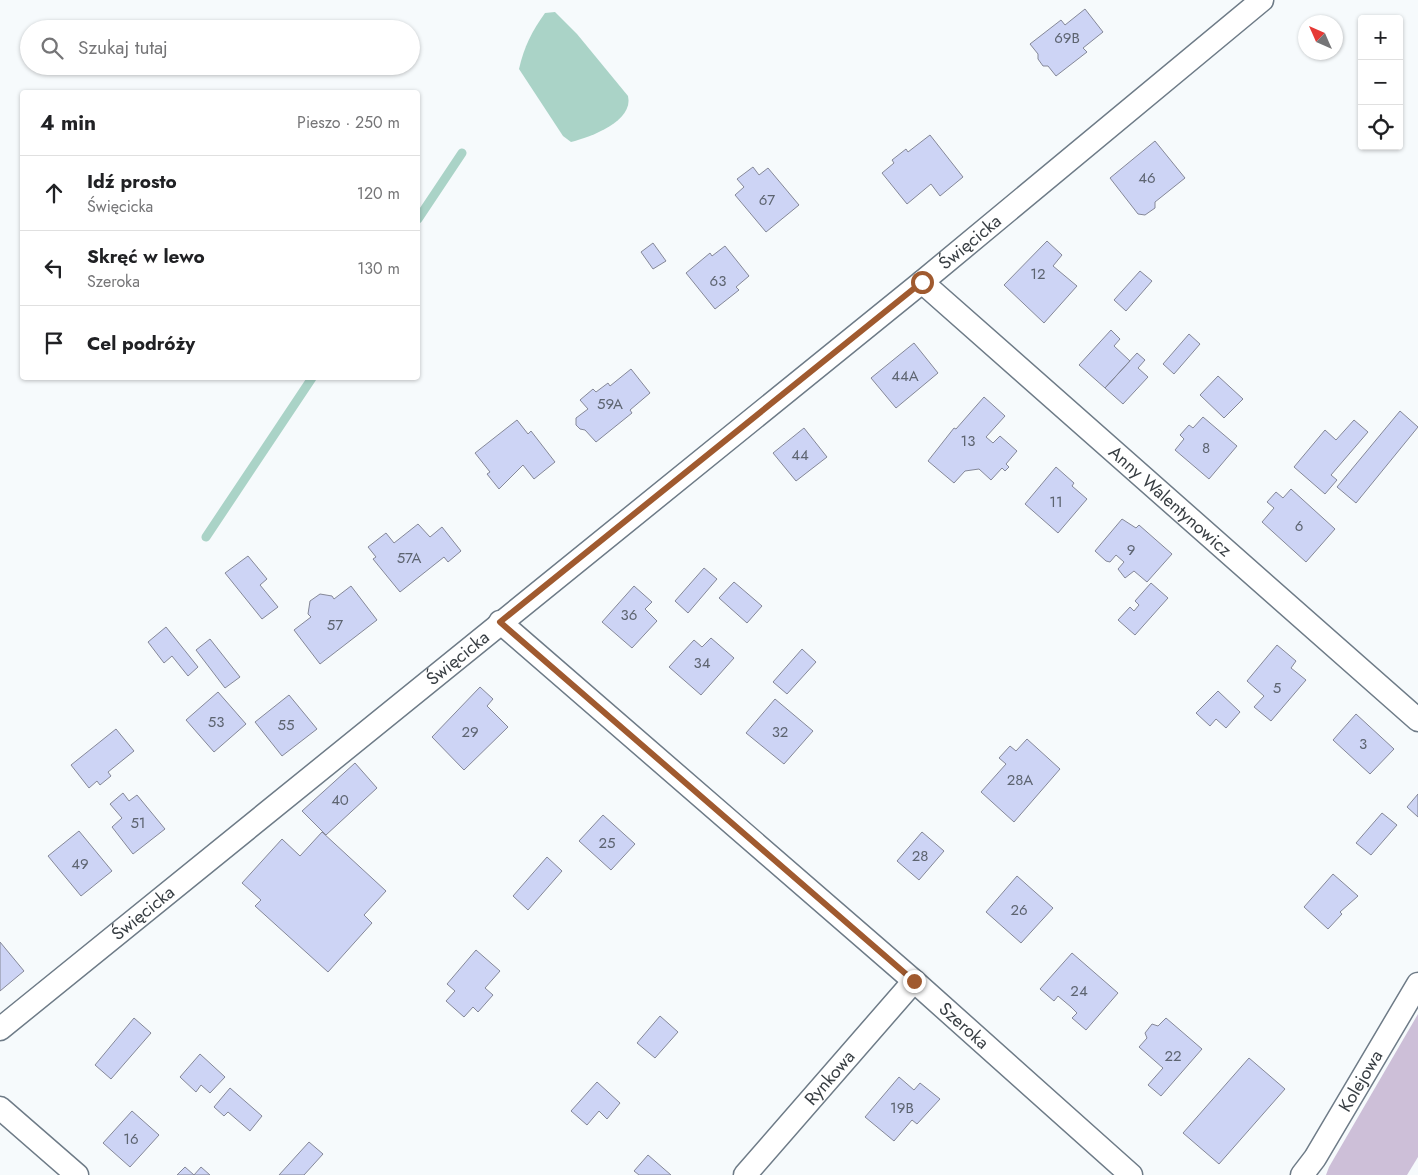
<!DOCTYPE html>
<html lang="pl">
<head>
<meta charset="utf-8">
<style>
  :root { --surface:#fff; --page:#f2f2f2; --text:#202124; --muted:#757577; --line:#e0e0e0 }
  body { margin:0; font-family:Jost,sans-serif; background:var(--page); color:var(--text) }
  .controls { position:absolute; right:15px; top:15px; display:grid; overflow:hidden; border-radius:5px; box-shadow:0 1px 4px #0004 }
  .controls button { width:45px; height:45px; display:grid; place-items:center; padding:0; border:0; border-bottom:1px solid var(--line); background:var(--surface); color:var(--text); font:25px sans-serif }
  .compass { position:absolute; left:1298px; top:15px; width:45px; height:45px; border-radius:50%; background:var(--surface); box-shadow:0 1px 4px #0004; rotate:315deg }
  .stop { position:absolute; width:15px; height:15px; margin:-11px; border:4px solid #a05a2f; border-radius:50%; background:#fff }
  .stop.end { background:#a05a2f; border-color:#fff; box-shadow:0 1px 5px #0008 }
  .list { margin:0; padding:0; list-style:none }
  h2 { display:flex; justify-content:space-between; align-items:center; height:65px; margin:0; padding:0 20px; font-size:21px }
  h2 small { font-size:16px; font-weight:400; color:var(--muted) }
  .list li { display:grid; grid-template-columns:32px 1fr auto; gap:15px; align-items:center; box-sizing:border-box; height:75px; padding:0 20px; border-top:1px solid var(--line) }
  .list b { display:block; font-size:19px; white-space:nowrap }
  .list p { margin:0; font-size:16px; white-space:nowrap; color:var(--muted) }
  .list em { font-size:16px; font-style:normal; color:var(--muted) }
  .icon { flex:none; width:28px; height:28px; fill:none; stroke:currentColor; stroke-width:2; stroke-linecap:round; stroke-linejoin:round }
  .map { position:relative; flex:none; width:1418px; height:1175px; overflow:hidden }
  .search { position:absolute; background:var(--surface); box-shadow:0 1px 4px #0004; left:20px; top:20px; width:400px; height:55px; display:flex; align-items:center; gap:12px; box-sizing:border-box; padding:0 18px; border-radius:28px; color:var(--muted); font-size:19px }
  .panel { position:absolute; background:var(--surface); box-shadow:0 1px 4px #0004; left:20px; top:90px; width:400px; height:290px; border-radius:5px }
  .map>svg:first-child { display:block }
  .green { fill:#cdbfd8 }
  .water { fill:#aad3c7 }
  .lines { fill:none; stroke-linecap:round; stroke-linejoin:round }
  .stream { stroke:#aad3c7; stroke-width:9 }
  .building { fill:#cdd4f5; stroke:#858898 }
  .street-casing { stroke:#6e7b87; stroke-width:25 }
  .street { stroke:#fff; stroke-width:22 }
  .route { stroke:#a05a2f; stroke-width:6 }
  .labels { text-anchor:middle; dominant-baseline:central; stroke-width:4; stroke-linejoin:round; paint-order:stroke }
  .number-label { font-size:15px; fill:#5d6470 }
  .street-label { font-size:18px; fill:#383e43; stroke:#fff }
</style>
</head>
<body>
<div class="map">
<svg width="1418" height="1175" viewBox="0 0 1418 1175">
  <rect width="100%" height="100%" fill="#f6fafc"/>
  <path class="green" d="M1418,1014V1157L1407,1175H1326L1329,1167Z"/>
  <path class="water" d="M555,12L577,34L628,96C634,121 591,137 571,142L563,136L519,69C524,47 532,31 545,13Z"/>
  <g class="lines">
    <path class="stream" d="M418,219L462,153
      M206,537L312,378"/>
  </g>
  <path class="building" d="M1085,9L1103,32L1083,48L1087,52L1056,76L1048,66H1043L1038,59V54L1030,44L1061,20L1065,25Z
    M930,135L963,177L940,196L931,184L907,204L882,173L894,163L892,160L906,149L908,152Z
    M1155,141L1185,178L1155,202V208L1145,215L1138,214L1110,178Z
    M753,167L759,175L768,168L799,205L766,232L735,195L744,187L737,179Z
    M1047,241L1062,255L1053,266L1077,286L1044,323L1004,285Z
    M653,243L666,261L653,269L641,252Z
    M725,246L749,276L736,287L739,290L715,309L686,273L710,253L712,256Z
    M1140,271L1152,281L1126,311L1114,300Z
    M1111,330L1120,339L1114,346L1130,361L1105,388L1079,365Z
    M1189,334L1200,344L1174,374L1163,364Z
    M914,343L938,373L896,408L871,378Z
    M1137,353L1145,360L1138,368L1148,377L1123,404L1105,388Z
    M631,369L650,393L630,410L632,413L596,442L585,430L580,429L576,425V418L588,409L580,400L593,389L596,392L608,383L610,386Z
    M1218,376L1243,399L1224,418L1200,395Z
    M984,397L1005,416L986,437L993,443L1000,436L1017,451L1006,464L1009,467L1005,471L1002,468L991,480L979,469L965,471L954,483L928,461L954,428L956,429Z
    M1400,411L1418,427L1356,503L1337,487Z
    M1203,417L1237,446L1209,479L1175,450L1184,439L1180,435L1189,425L1193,428Z
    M517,420L528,434L531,431L555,462L534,479L523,465L499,489L487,474L490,472L475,453Z
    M1354,420L1368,432L1331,475L1337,480L1325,494L1294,467L1325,430L1336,440Z
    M804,428L827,457L796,481L773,453Z
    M1056,467L1074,483L1072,486L1087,499L1058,533L1025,504Z
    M1291,489L1335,529L1306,562L1262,522L1274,508L1267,502L1276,492L1283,498Z
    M1122,519L1136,528L1139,525L1172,554L1147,582L1134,571L1125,578L1118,569L1124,562L1116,555L1110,562L1106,561L1095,551Z
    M418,524L430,537L442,527L461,551L448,562L444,557L400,592L373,559L376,557L368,547L386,533L394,543Z
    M248,556L267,579L260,585L278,607L262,619L225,573Z
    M704,568L717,579L688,613L675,601Z
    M734,582L762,606L747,623L719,598Z
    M1151,583L1168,598L1135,635L1118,620L1130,607L1134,611L1139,605L1135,601Z
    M351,586L377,620L320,664L294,630L311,617L308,614L310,601L320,594L332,596L334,599Z
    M634,586L652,602L645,609L657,621L632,648L602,622Z
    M166,627L198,667L188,676L172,656L164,663L148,642Z
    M711,638L734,658L701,695L669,667L694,640L702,647Z
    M210,639L240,677L225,688L196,650Z
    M1277,645L1296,661L1291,668L1306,680L1271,721L1254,707L1264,696L1247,681Z
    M802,649L816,662L787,694L773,682Z
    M480,687L493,699L487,706L508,727L464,770L432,737Z
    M1218,691L1240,712L1226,728L1216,719L1210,726L1196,713Z
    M218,692L246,724L214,752L186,720Z
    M289,695L317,729L282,756L255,722Z
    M775,699L813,731L784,764L746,733Z
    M1356,714L1394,749L1370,774L1333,740Z
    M116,729L134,751L108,772L111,776L100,785L97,781L89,788L71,765Z
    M1027,739L1060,769L1014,822L981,792L1006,764L999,758L1010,746L1016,751Z
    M355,763L377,788L326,835L302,811Z
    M123,793L129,801L137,795L165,829L133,854L112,827L122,818L110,804Z
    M1418,794V817L1407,807Z
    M1382,813L1397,825L1371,855L1356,843Z
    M603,815L635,844L611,870L579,841Z
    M79,831L112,871L81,896L48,856Z
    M322,832L386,891L364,915L372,923L328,972L255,906L261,900L242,883L282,839L300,856Z
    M922,832L944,851L919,880L897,861Z
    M547,857L562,871L528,910L513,896Z
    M1333,874L1358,896L1340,912L1342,914L1328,929L1304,907Z
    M1017,876L1053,908L1021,943L986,912Z
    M0,942L24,971L0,991Z
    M476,950L500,971L485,988L493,995L478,1012L473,1007L464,1017L446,1001L455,991L447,984Z
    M1072,953L1118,993L1086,1030L1072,1018L1077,1013L1071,1007L1058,996L1054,1001L1040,989Z
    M660,1016L678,1032L655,1058L637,1043Z
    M134,1018L151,1033L111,1079L95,1065Z
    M1166,1018L1202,1049L1161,1096L1148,1085L1163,1068L1139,1047L1147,1038L1145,1033L1152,1024L1158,1026Z
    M200,1054L225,1077L210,1093L201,1085L196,1092L180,1077Z
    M1249,1058L1285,1089L1219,1164L1183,1133Z
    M899,1077L914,1090L920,1083L940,1099L917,1124L912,1120L894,1141L865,1117Z
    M597,1082L620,1103L607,1119L599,1111L587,1125L571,1111Z
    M230,1088L262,1116L250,1131L228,1112L224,1116L214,1107Z
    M132,1111L159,1135L130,1167L103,1143Z
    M309,1142L323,1154L304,1175H279Z
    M648,1155L671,1175H639L634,1171Z
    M185,1167L194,1175L201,1167L210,1175H177Z"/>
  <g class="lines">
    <defs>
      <g id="street">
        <path id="s1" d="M922,282L1418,720"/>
        <path id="s2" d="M500,622L914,981L1131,1175"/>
        <path id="s3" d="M0,1029L922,282L1262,0"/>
        <path d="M0,1108L77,1175"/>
        <path id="s4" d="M745,1175L914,981"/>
        <path id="s5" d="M1302,1175L1315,1158L1418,984"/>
      </g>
    </defs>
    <use href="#street" class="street-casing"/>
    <use href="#street" class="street"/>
  </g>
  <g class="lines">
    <path class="route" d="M914,981L500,622L922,282"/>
  </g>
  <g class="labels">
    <g class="number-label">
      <text x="1067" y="38">69B</text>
      <text x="1147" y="178">46</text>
      <text x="767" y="200">67</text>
      <text x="1038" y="274">12</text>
      <text x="718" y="281">63</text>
      <text x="905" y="376">44A</text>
      <text x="610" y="404">59A</text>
      <text x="968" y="441">13</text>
      <text x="1206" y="448">8</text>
      <text x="800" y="455">44</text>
      <text x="1056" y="502">11</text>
      <text x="1299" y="526">6</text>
      <text x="1131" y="550">9</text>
      <text x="409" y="558">57A</text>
      <text x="629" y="615">36</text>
      <text x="335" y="625">57</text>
      <text x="702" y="663">34</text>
      <text x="1277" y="688">5</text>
      <text x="216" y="722">53</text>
      <text x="286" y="725">55</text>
      <text x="470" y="732">29</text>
      <text x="780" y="732">32</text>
      <text x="1363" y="744">3</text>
      <text x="1020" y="780">28A</text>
      <text x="340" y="800">40</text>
      <text x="138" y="823">51</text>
      <text x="607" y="843">25</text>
      <text x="920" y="856">28</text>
      <text x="80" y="864">49</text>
      <text x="1019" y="910">26</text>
      <text x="1079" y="991">24</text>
      <text x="1173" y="1056">22</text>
      <text x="902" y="1108">19B</text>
      <text x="131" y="1139">16</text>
    </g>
    <g class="street-label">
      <text stroke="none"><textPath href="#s3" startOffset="1249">Święcicka</textPath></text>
      <text stroke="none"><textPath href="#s1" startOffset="331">Anny Walentynowicz</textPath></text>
      <text stroke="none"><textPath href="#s3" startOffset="589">Święcicka</textPath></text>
      <text stroke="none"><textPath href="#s3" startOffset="184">Święcicka</textPath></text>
      <text stroke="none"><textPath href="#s2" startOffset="615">Szeroka</textPath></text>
      <text stroke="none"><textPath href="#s4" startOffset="129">Rynkowa</textPath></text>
      <text stroke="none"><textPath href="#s5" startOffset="111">Kolejowa</textPath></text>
    </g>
  </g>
</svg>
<div class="controls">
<button>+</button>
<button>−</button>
<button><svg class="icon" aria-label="locate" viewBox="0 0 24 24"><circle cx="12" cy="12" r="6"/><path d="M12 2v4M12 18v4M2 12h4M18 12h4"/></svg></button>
</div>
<svg class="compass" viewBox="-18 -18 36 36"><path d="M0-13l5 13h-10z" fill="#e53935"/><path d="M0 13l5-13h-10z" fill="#757577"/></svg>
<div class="stop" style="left:922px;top:282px"></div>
<div class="stop end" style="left:914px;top:981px"></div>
<div class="search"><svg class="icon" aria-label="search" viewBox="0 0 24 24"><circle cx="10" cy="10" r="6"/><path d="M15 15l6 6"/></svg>Szukaj tutaj</div>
<section class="panel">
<h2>4 min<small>Pieszo · 250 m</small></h2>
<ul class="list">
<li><svg class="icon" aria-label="ahead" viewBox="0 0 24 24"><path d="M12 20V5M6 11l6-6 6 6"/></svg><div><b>Idź prosto</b><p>Święcicka</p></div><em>120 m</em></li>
<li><svg class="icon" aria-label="left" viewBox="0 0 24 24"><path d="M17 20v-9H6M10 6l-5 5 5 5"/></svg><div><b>Skręć w lewo</b><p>Szeroka</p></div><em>130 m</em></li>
<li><svg class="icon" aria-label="arrive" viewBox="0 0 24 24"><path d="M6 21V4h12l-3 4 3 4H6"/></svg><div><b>Cel podróży</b></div></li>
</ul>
</section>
</div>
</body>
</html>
